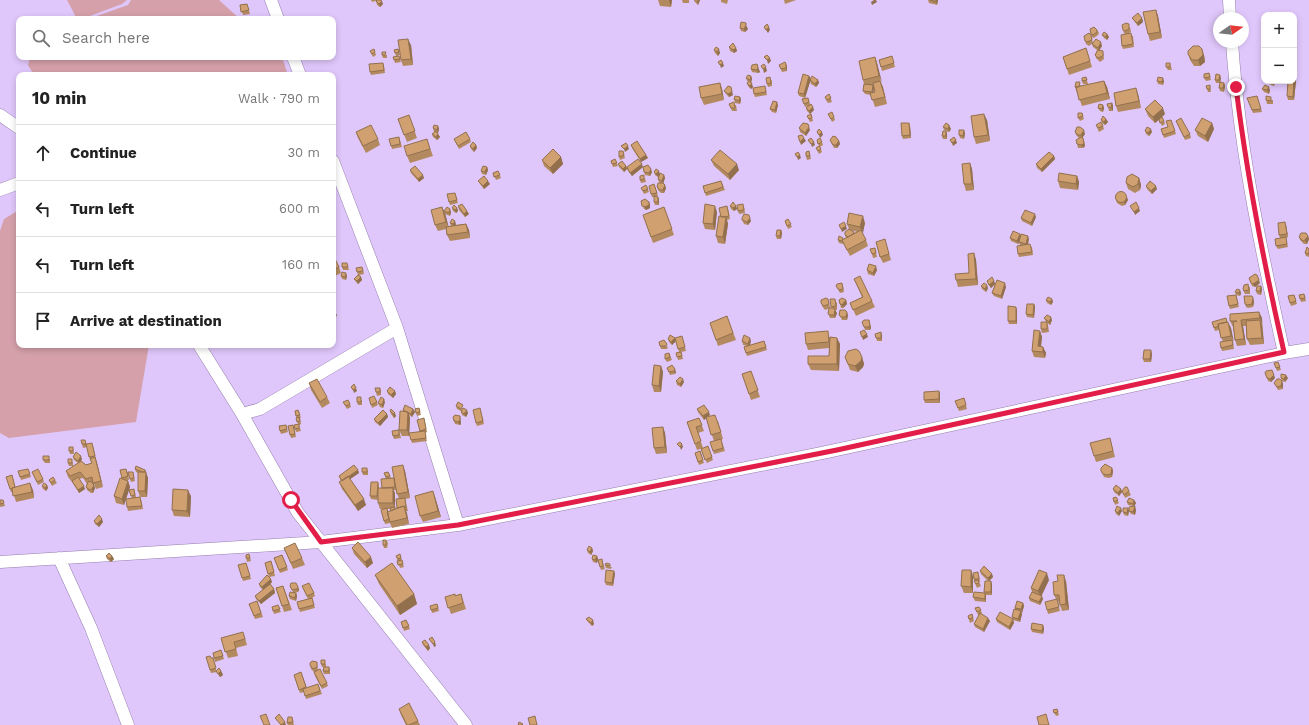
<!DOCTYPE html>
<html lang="en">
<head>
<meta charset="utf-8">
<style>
  :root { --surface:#fff; --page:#f6f6f6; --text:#222; --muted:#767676; --line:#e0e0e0 }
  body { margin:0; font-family:"Work Sans",sans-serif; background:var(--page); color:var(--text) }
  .controls { position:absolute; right:12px; top:12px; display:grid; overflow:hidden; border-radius:8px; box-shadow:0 2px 6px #0003 }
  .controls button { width:36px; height:36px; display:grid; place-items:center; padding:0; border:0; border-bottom:1px solid var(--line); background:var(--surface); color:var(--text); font:20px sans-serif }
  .compass { position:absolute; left:1213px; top:12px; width:36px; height:36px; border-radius:50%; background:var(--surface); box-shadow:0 2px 6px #0003; rotate:76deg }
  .stop { position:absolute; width:12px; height:12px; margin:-9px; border:3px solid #e11d48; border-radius:50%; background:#fff }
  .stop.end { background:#e11d48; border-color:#fff; box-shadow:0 1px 4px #0008 }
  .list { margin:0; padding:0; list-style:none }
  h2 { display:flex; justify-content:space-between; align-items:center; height:52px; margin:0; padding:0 16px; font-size:17px }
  h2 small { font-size:13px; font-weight:400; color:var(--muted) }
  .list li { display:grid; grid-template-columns:26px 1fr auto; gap:12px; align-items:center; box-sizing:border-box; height:56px; padding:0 16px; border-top:1px solid var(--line) }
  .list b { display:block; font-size:15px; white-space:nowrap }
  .list em { font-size:13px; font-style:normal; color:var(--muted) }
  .icon { flex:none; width:22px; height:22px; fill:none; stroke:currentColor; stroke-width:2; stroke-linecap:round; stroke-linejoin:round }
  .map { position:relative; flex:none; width:1309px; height:725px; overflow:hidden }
  .search { position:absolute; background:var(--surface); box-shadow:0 2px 6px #0003; left:16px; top:16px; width:320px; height:44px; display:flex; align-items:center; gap:10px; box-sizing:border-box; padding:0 14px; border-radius:8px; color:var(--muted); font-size:15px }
  .panel { position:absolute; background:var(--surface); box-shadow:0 2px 6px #0003; left:16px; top:72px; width:320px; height:276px; border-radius:8px }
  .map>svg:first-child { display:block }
  .green { fill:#d5a0aa }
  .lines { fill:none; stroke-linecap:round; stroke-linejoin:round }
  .street-casing { stroke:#957eae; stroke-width:13 }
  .street { stroke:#fff; stroke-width:12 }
  .wall { fill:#b38a60; fill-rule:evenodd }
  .shaded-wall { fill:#92704e }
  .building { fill:#d0a070; stroke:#92704e }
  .route { stroke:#e11d48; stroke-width:5 }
</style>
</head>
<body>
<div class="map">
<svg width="1309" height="725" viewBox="0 0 1309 725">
  <rect width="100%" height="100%" fill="#e0c7fb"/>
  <path class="green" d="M67,0H127L122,4L82,19H77Z
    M131,0H219L240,19H88L128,5Z
    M30,57H282L288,75H34L28,65Z
    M19,210V345H149L136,422L9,438L0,433V231L4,219Z"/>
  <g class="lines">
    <defs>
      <path id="street" d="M271,0L278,19
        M1229,0L1230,18
        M1232,42C1239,147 1261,250 1284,353
        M293,57L300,75
        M0,115L19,128
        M333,161L397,328L458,525
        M0,190L19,183
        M199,345L242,414L298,513L466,725
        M242,414L260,409L397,328
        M59,558L91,628L128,725
        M0,562L321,542L458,525L822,453L1284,353L1309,349"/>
    </defs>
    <use href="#street" class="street-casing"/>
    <use href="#street" class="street"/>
  </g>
  <path class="wall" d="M371,0H376V1L372,2Z
    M658,0H672L671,7L660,6Z
    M682,0H689V3H683Z
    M694,0H700L698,5L694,1Z
    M721,0H728L727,4L721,2Z
    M784,0H796L785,4Z
    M928,0H938L937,5L929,3Z
    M376,1L383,4L380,7L377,5Z
    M247,4L250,14L243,15L240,5Z
    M1156,10L1158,16L1162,38L1150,41L1148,34Z
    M1132,18H1142L1143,22L1138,26L1134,21Z
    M1130,27L1131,32L1127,34L1133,36L1134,47L1123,49L1122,46L1125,34L1124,33L1123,30Z
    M740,28L748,29L745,32L741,31Z
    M1090,29L1097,30L1099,33L1098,35L1094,38L1092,37Z
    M1107,34L1109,37L1107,40L1104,38L1102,35Z
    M1091,35L1093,43L1089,46L1086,44L1085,41Z
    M1092,44L1102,46L1099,50L1103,51L1104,59L1100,62L1096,58L1095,55L1097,50L1093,47Z
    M411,45L413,65L403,66L401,60Z
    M729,47L736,48L737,51L734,53L730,51Z
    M1086,48L1092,67L1069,75L1063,57Z
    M398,49L400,55L397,56L400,59L401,62L395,63L394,60L396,56L394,50Z
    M714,50L720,53L718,56L715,53Z
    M370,51L375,52L376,55L373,57Z
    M1188,54L1204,55L1205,62L1200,66H1194L1190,60Z
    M382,55H387V58H383Z
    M892,56L895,67L882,71L879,60Z
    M875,57L877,63L881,82L887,104L875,107L871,95L865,94L863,91L864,84L863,80ZM873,84L875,92H873L874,88L873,85H872Z
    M383,63L384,66L385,73L371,75L370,72Z
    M1170,63L1172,70H1168L1166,67Z
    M757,64L760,72L758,73L752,72L751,69Z
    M786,64L787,67V71L782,72L779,65Z
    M1209,73L1211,80L1206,81L1204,78Z
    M751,76L752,79L751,82L753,87L751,89L748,86L747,83L749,82L747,81L746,78Z
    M809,76L811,79L818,80L819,83L816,87L811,84L810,81L805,98L799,96L798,93Z
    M1086,77L1088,84H1083L1082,81Z
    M1221,78L1220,82L1224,83L1225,86L1224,92L1220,91L1219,88L1220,83H1216L1215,80Z
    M1294,78L1296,81L1294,100H1288L1287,96Z
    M772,80V86L768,87L767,84Z
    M1104,81L1107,87L1110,99L1082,106L1075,87L1081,85V86Z
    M1157,81H1164L1163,85L1158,84Z
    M1268,81H1275V82L1274,86L1269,84Z
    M720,83L722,89L724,100L704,105L701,98Z
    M1210,85L1211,92H1208L1207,89Z
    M765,86L767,95L755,97L754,94Z
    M1262,89L1270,90L1269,94L1264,92Z
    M724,91L733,95L729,97L726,94Z
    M829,94L832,102L828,103L826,100L825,97Z
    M1138,94L1141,108L1118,112L1116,106Z
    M1257,96L1262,112L1253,113L1247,98Z
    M740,97L741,100L740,104L735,103L734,99Z
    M808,98L810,104L814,110L810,114L807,111L806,108L808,106L805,107L802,99Z
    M1266,100H1273V104H1267Z
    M1112,103L1113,106V111H1109L1108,107Z
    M729,104L736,105L737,111H732Z
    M778,105L776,113L772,112L770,109Z
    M1103,105L1104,108L1103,112L1100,111L1098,108Z
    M1145,109L1165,114L1161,118L1164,121L1165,124L1162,126L1159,120L1155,123L1148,116Z
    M1082,113L1084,119L1080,121L1078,118Z
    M811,114L813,121L810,122L807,116Z
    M828,114L834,117L835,120L832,122Z
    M409,115L417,138L407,142L398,119Z
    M1106,119L1108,122L1105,125L1102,123L1101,120Z
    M987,120L990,141L976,144L974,137Z
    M1171,120L1176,134L1164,138L1161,129L1168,127Z
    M1176,121L1190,134L1191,138L1185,140Z
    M909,123L910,126L911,138L903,139L902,136Z
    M1212,123L1214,129L1208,142L1198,136L1195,130Z
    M1096,125L1103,126L1104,129L1099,132Z
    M438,126L439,129L438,133H437L440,137L437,140L433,137L432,134L435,132H434L433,128Z
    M943,127L951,129L949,132L946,131L947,134V139H943L942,136L946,131L944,130Z
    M799,128L810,130L806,136L800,132Z
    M1145,131L1152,132L1149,136L1146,134Z
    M356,132L378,139L380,145L366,153L358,138Z
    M1075,132L1085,134L1082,138L1084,141L1085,146L1083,148H1078L1077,144L1079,138L1076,135Z
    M965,133L964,139L960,138L959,135Z
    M820,138L823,145L820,147L822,152L819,154L816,148L819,146L817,140Z
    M389,139L400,140L402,147L392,149Z
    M454,139H470L471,142L459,149Z
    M830,140L839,141L840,144L837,148H834Z
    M429,145L433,156L410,163L407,156Z
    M476,145L477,148L474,152L471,149L470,146Z
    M631,145L646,155L648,158L641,162L632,148Z
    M623,151L625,158L620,160L619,157Z
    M809,151L811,159L807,160L806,156Z
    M1054,156L1055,159L1042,172L1037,168L1036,164Z
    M561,157L563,164L553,174L544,166L542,160Z
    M615,159L618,166L613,167L611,161Z
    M711,160L739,170L730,180L714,166Z
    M970,163L972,169L974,190L966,191L964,184Z
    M618,164L626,166L627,167H643L632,176L627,169L624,172L619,167Z
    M487,167L488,170L486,175L482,174L481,171Z
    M410,170L424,178L419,182L411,173Z
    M498,171L501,178L496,180L493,173Z
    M644,172H652L650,176L645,175Z
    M654,172L664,175L665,178L663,183L666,188L664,193H661L658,190L657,187L660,183L659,182L658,179L659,176L658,177L655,175Z
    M1077,176L1079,182L1078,190L1060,188L1058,181Z
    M645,178L646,182L641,183L640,180Z
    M1139,178L1141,185L1140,190L1135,193L1128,189L1126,183Z
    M478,181L490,184L484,189L480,184Z
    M721,181L725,190L706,196L703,186Z
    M654,184L658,196H655L658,197L659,200V205H655L654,202V197H652L651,194Z
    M1146,186L1157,189L1152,194L1147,189Z
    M641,188L648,189L649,192L644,194Z
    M455,193L458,203L450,205L449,202Z
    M1115,197L1128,200L1125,205L1122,206L1117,203Z
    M641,201L649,202L650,205V208L646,210L644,209Z
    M458,206L469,214L465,217L459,210Z
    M730,206H736L737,209L734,211L731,209Z
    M664,207L674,235L653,243L643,215Z
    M744,207L745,213L739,214L738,211Z
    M452,208H457L458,211L456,213L453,211Z
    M728,209L730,219L727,220L728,224L725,244L718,243L716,236L721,217Z
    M444,211L451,212L450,216L445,214Z
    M717,212L715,230L705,229L703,223Z
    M445,213L448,226H451L450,223L456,224L455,225L466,224L469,230L470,238L450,241L447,235L446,229L438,231L435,225Z
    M1036,217L1032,226L1022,221L1021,218Z
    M788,219L792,227L788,229L785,221Z
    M742,220L751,221L748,225L744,224Z
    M865,223L862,233L866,240L868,246L850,256L843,243V244L839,243L838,240L843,239L846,238L845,235L849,229L847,224ZM851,230L857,232L854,233V232Z
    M1286,225L1288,237L1286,238L1288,247L1278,249L1276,246L1280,238L1279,235Z
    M781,230L782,233L781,239H777L776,236Z
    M1020,234L1021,236L1029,239L1028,245L1032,247L1033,255L1019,257L1018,254L1021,246L1020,245L1019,243L1018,244L1011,241L1010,238Z
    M1308,236L1309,239L1307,244H1304L1300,240L1299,237Z
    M887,246L891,260L883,263L880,257Z
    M875,248L877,257L873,258L872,254Z
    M1309,249V257L1306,256L1305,253Z
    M974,253L976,260L978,285L958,287L956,280L969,273Z
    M333,260L339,267L341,273L333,277Z
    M347,263L349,270H343L342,267Z
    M356,268L363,270L364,274L359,275L361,277L362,280L358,284L356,282L354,279L358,275Z
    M867,270H877L874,276L868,274Z
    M341,276H347L346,280L342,279Z
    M1249,278L1260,283L1255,287L1252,286Z
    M854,279L872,301L875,307L856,316L850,303L862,297Z
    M987,281H994L995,284L1006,287L1002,299L994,296L992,293L995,284L991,288Z
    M836,286H843L844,292L840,293Z
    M981,286L988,288L986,292L982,289Z
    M1261,286L1262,289L1261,295L1257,294L1256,291Z
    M1250,287V294H1245L1244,292L1243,289Z
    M1235,292L1241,293L1240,296L1236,295Z
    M1236,295L1239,307L1230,309L1229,306Z
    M1294,295L1297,304L1291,306L1288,296Z
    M1299,295L1305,297L1306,301L1301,302Z
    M1253,298L1254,302L1253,307L1248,308L1246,307L1245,304Z
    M1052,299L1053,302L1051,305L1047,303L1046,300Z
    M839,300H846L847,304L843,308H841Z
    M829,302L830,308L825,310L822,306L821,303Z
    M837,302V310H835L837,313L835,318H830L828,313L832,308L831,307Z
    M1034,304L1035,307L1034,318L1027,317L1026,314Z
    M1017,310V324H1009L1008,321Z
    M1259,312L1262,318L1264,344L1250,345L1247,339L1246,326H1243L1246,345L1237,346L1235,340L1233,327L1230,321Z
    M839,315H848L847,320H842L841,318Z
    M727,316L736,340L718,346L710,323Z
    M1044,318L1052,320L1050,325L1047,323L1048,325L1049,332L1042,333L1041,329L1046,322Z
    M869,320L871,328L870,330H865L864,327Z
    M1212,322H1227L1231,328L1234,349L1222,351L1221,348L1223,342L1219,330L1215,331Z
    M1040,331L1042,337L1041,347H1043L1046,353L1045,358L1034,357L1032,351Z
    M875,334L882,335V341H877Z
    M830,337L837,338L840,344L839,371L811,370L808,364L829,356V348L808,350L806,344Z
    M675,338L683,340L686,351L681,352L683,359L678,360L676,353L679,352L676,341L672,345L669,342L668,339Z
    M742,341H751L750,345L764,341L767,350L747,356L744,347L747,346L743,345Z
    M659,342L668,347L667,349H661L660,346Z
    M669,353L672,360L667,362L665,359Z
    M1152,354L1151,362H1144L1143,359Z
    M845,357H862L864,364L863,367L858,372L850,370Z
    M1278,362L1281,370L1277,371L1274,363Z
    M661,366L663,372L661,392H654L652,385Z
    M667,368L676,372L675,374L670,375Z
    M751,371L760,397L751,400L742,374Z
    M1265,373L1275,378L1271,382L1268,381Z
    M1281,378H1288L1285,382L1282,381Z
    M676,381L684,382L681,387L677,385Z
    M309,383L327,397L330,403L322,408L311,390Z
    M1274,383L1283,384V389L1278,390Z
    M380,388L381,391V395L377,396L376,392Z
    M387,391H395L396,394L393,398L388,394Z
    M939,391L940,394V403H925L924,400Z
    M374,396L378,405L372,408L369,398Z
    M964,398L967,409L959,411L955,401Z
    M362,400V405H358L357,402Z
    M343,402L350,404L351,407L347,409Z
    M385,402L383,408L380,407L378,403Z
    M456,406L468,413L466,417L462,415L461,411L457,409Z
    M419,408L421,415L417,416L415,409Z
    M480,408L484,424L477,426L476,423Z
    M413,409L415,412L412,417L409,415L410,418L409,436H402L399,430L403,412V410Z
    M697,409L710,415L707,417L718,421L723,439L719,440L721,439L725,451L714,454L710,442L714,441L706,418L704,420L698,412Z
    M298,410L301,418H300L301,424L299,425L301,431L296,432L294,425L298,424L295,411Z
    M390,411L396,416L394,418L391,414Z
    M387,414L388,417L380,426L375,422L374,419Z
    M460,416L461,424L460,425L455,424L454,421Z
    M699,418L704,431L698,433L703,448L697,450L687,422Z
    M417,420L425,422L427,432L425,433L427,441L412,443L411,440L420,431Z
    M286,425L288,432L281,434L280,431Z
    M663,427L665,433L667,453L656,454L654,448Z
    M294,428L296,437L291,438L290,435Z
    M399,430L401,438L394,439L393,436Z
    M1110,438L1115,457L1096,462L1094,456Z
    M82,444H87L93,446L96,459L103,487L96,489L94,484H93L95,488L93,493H91L87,490L86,487L87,484L83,478L79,479L85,489L79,493L72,482L68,477L66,471L78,463L74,460L73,457L82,459L81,461L86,465L92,463L89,457L87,447L83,448Z
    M708,446L713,460L707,463L701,449Z
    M73,447L74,454H70L69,451Z
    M700,451L704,463L699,465L695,453Z
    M50,459V463H45L43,460Z
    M73,462V466H69L68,463Z
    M367,468L368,472V475H363L362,472Z
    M1112,468L1113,471L1112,477L1109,478L1104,477L1101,471Z
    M28,469L31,477L21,480L20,477Z
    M135,469L145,470L148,478L147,497H140L138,491V473L136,472Z
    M120,470L128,472L129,480H126L128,481L130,487L124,505L116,503L114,496L122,479Z
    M358,470L359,473L350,479L366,505L358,511L342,489L339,482L341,481L339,476Z
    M405,471L410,498L405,499L408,511H406L409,524L392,528L390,523L385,524L384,521V509H380L378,503V500L371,499L370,496L378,482L379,485V488H382L386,479L384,473L388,472L391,478H394ZM394,490H396L399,499L397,509H395V494ZM387,509H390L391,511H388Z
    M32,472L43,479L44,482L38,485Z
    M133,472L135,481L131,482L130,479Z
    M13,478L15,487L33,490L34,498L16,502L13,492H11L10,489Z
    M49,480H55L57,483L52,486Z
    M47,485L48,488L46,491L43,489L42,486Z
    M134,489L136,497H140L141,500L143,509L128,511L127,507L132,498L129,490Z
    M1113,489H1121L1122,492L1119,496L1114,492Z
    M1122,491H1129L1131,495L1125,498Z
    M191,496L190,517L174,516L172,510Z
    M435,497L441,517L423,522L420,516Z
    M1116,497L1119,503L1115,505L1114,502Z
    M0,500L4,503L5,506L0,507Z
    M1134,500L1136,503L1134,506L1136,510L1135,515L1131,514L1129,511L1133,506L1128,505L1127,502Z
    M1128,508L1129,511L1128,516L1124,515L1123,512Z
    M1115,511H1122L1119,516L1116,514Z
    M94,521L103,522L99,527L95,524Z
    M386,540L388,543L387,548H384L383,545Z
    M284,548L302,558L305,565L293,569Z
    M352,548L373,563L367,568L354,554Z
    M592,548L593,551L591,555L588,553L587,550Z
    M249,554L251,561L247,562L246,558Z
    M400,554L404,567L400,568L396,556Z
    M282,555L288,570L280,573L274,558Z
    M106,556H112L114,559L111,562L107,559Z
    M597,556L598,559L597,563L593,562L592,559Z
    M602,559L605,569L601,570L600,567Z
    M271,561L275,576L269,577L272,582L270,584L274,589L275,593L261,604L256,599L255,596L263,590L260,587L259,584L269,577L265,563Z
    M246,563L251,579L243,581L238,565Z
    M605,565L612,567L611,569L606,568Z
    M971,570L973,577V593H964L961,586Z
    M614,571L615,574L613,586L606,585L605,582Z
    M980,571L992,574L993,577L989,581L992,584V595H986V602L975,601L973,597L985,593L984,592L988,581L981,574Z
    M973,573L979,575L980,582H979L981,586L977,588L974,581Z
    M375,575L414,594L417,604L400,615L379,584Z
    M1049,580L1041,596L1043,599L1040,605L1030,601L1029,598L1032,592L1031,588Z
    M1066,581L1069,610L1062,611L1060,605L1059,601L1058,602L1060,611L1048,614L1047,610L1056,599L1054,595Z
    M283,586L292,610L284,612L276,588Z
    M290,586L298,587L299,590L298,592L295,593H296L297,596L296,601L290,599L289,596L293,592Z
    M302,586L314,593L315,596L312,598L315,608L300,612L297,602L308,599Z
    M461,594L466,609L451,614L445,597L456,596Z
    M257,601L263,617L255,619L249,604Z
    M1023,603L1024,606L1022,613L1021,612L1022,614L1020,622L1013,620L1014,623L1010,630L997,622L996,619H1013L1012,617L1015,609V608Z
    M437,604L439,611L432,613L430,606Z
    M272,607L279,608L281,612L274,614Z
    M979,607L982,613L981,614L990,621L984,632L975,627L974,624L979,615H978L975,608Z
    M972,614L974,621L970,623L968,616Z
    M586,619L594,624L592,626L588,622Z
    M406,620L410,629L404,631L401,622Z
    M1043,625L1044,629L1043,634L1032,632L1031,629Z
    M221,638H245L247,645L236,648L238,656L228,658Z
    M422,642L430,648L428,651L423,645Z
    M221,650L224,659L215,662L213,653Z
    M211,658H213L216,670L221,671L223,675L220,677L217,672L211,673L210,670Z
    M317,662L318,670L327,683L328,686L322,689L315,676L314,672L311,669L310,665Z
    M321,664H326V667H329L330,670V674H324L323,671L324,667H322Z
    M301,672L307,688L318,684L322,694L306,699L304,692L300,693L294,675Z
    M399,709L418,721L420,725H406L401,715Z
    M1057,709L1059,715L1056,716L1053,710Z
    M292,717L294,725H288L287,723Z"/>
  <path class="shaded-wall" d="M669,0H672L671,7L669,1Z
    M698,0H700L698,5L697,2Z
    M874,0H876L877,2L872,5L871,2Z
    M936,0H938L937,5L936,2Z
    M382,1L383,4L380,7L379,4Z
    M1156,10L1158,16L1162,38L1160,32Z
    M1142,18L1143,22L1138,26L1137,23Z
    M746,25L748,29L745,32L744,29Z
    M769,27L770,30L768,33L766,30Z
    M1107,34L1109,37L1107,40L1106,37Z
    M408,39L411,45L413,65L411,59Z
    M1101,42L1102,46L1099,51L1098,48Z
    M736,48L737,51L734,53L733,50Z
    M719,49L720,53L718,56L717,52Z
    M1202,49L1204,55L1205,62L1200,66L1198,60Z
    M875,57L877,63L882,82L879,76Z
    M770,58L771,61L768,64L767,60Z
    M723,63L724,66L721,68L720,65Z
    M786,64L787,67V71L786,68Z
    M766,67L767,71L764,73L763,69Z
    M758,68L760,72L758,73L757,70Z
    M1220,75L1221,78L1220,83L1219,80Z
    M751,76L752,79L751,83L750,80Z
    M809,76L811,79L805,98L804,94Z
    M1163,78L1164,81L1163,85L1162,82Z
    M1294,78L1296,81L1294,100L1293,97Z
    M818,80L819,83L816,87L815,84Z
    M880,81L883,87L887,104L885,97Z
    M1104,81L1107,87L1110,99L1107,93Z
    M1273,81H1275V82L1274,86L1273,83Z
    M720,83L722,89L724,100L722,94Z
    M1224,83L1225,86L1224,92L1223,88Z
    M752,84L753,87L751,89L749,86Z
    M873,85L874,88L873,95L872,92Z
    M731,87L733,95L729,97L728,94Z
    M1269,87L1270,90L1269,94L1267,90Z
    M1136,88L1138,94L1141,108L1139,101Z
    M740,97L741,100L740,104L739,101Z
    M777,102L778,105L776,113L775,110Z
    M1112,103L1113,106V111L1111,108Z
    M1103,105L1104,108L1103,112L1102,109Z
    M813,107L814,110L810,114L809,111Z
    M1163,108L1165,114L1155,123L1153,117Z
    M984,114L987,120L990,141L988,135Z
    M1106,119L1108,122L1105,125L1104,122Z
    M909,123L910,126L911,138L910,135Z
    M1212,123L1214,129L1208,142L1205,136Z
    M949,125L951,129L949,132L948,129Z
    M438,126L439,129L438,133L437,130Z
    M809,127L810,130L806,136L805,133Z
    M1151,129L1152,132L1149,136L1148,133Z
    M964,130L965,133L964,139L963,136Z
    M1084,130L1085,134L1082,138L1081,135Z
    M946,131L947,134V139L946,136Z
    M822,132L823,135L820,138L819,135Z
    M438,134L440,137L437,140L436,137Z
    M804,138L806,141L801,145L800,142Z
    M1083,138L1085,146L1083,148L1082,145Z
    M956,140L957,143L953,146L952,143Z
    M839,141L840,144L837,148L836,145Z
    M814,142L815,145L812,147L811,144Z
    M476,145L477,148L474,152L473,149Z
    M628,146L629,149L625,152L624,149Z
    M646,155L648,158L641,162L640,159Z
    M800,155L801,158L798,160L797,157Z
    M1054,156L1055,159L1042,172L1041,169Z
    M561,157L563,164L553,174L550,168Z
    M970,163L972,169L974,190L972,184Z
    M642,164L643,167L632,176L630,173Z
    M737,164L739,170L730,180L728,174Z
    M626,166L627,169L624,172L623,169Z
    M487,167L488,170L486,175L485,172Z
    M651,169L652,172L650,176L649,173Z
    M659,171L660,175L658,177L656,174Z
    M423,175L424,178L419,182L418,179Z
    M664,175L665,178L663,184L662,181Z
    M1077,176L1079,182L1078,190L1076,184Z
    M1139,178L1141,185L1140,190L1138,184Z
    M488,181L490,184L484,189L483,186Z
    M665,185L666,188L664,193L663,190Z
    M1156,186L1157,189L1152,194L1151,191Z
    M658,197L659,200V205L658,202Z
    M1127,197L1128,200L1125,205L1124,202Z
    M649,202L650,205V208L646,210L645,207Z
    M715,206L717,212L715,230L713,224Z
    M736,206L737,209L734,211L733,208Z
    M442,207L445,213L449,228L446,222Z
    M457,208L458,211L456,213L455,210Z
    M1139,208L1140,211L1135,215L1134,212Z
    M450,209L451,212L450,216L449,213Z
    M467,211L469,214L465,217L464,214Z
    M1035,214L1036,217L1032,226L1031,223Z
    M863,216L865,223L863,233L860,227Z
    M726,217L728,224L725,244L723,237Z
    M750,218L751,221L748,225L747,222Z
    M455,221L456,224L454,228L453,224Z
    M1285,222L1286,225L1288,237L1287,234Z
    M466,224L469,230L470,238L468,232Z
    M846,226L847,229L842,232L841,229Z
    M781,230L782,233L781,239L780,236Z
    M1020,234L1021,237L1018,244L1017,241Z
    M1028,236L1029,239L1027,247L1026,244Z
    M1308,236L1309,239L1307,244L1305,240Z
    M974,253L976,260L978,285L976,279Z
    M876,266L877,270L874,276L873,273Z
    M346,273L347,276L346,280L345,277Z
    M361,277L362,280L358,284L357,281Z
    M1259,280L1260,283L1255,287L1253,284Z
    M994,281L995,284L991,288L989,285Z
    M1005,283L1006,287L1002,299L1001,296Z
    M987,285L988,288L986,292L985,289Z
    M1261,286L1262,289L1261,295L1260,291Z
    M1240,290L1241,293L1240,296L1239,293Z
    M1253,298L1254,302L1253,307L1252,304Z
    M1052,299L1053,302L1051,305L1050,302Z
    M846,300L847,304L843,308L842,305Z
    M1034,304L1035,307L1034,318L1033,315Z
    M1016,307L1017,310V324L1016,321Z
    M835,310L837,313L835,318L834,315Z
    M335,312L337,315L335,319L334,316Z
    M847,312L848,315L847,320L846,317Z
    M1259,312L1262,318V324L1260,318Z
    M1051,317L1052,320L1050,325L1049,322Z
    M869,320L871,328L870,330L869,327Z
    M1241,320L1243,326L1246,345L1244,339Z
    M1260,320L1262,326L1264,344L1262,338Z
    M1228,322L1231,328L1234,342L1231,336Z
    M1040,331L1042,337L1040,353L1038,346Z
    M881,332L882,335V341L881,338Z
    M867,334L868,337L863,340L862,337Z
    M675,338L676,341L672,345L671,342Z
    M750,338L751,341L749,347L748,344Z
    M837,338L840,344L839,371L837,364Z
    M1043,347L1046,353L1045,358L1043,352Z
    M1151,350L1152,354L1151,362L1150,359Z
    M862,357L864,364L863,367L858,372L855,366Z
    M661,366L663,372L661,392L659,386Z
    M675,369L676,372L675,374L674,371Z
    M1274,375L1275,378L1271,382L1270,379Z
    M1286,375L1288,378L1285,382L1284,379Z
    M683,379L684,382L681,387L680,384Z
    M1282,381L1283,384V389L1281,386Z
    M356,388L357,391L354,393L353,390Z
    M395,391L396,394L393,398L391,395Z
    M939,391L940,394V403L939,399Z
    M384,399L385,402L383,408L382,405Z
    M413,409L415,412L412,417L411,414Z
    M467,410L468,413L466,417L464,414Z
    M408,412L410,418L409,436L407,430Z
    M709,412L710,415L704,420L703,416Z
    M395,413L396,416L394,418L393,414Z
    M387,414L388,417L380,426L378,423Z
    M460,416L461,424L460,425L458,422Z
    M663,427L665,433L667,453L665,447Z
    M682,444L683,447L681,450L680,447Z
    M81,456L82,459L79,464L78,461Z
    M95,457L97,463L103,487L101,481Z
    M403,465L405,471L410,498L408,492Z
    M1112,468L1113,471L1112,477L1111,474Z
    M145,470L148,478L147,497L145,491L144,473Z
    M358,470L359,473L343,484L342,481Z
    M128,481L130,487L124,505L122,499Z
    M30,483L33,490L34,498L32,492Z
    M47,485L48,488L46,491L45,488Z
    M94,485L95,488L93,493L92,489Z
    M84,486L85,489L79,493L78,490Z
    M393,488L395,494V508L396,510L393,503Z
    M1121,489L1122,492L1119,496L1118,493Z
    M188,490L191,496L190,517L187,511Z
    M433,491L435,497L441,517L438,511Z
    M364,499L366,505L358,511L355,505Z
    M1134,500L1136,503L1134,507L1133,504Z
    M404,506L407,513L409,524L407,518Z
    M1135,506L1136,510L1135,515L1133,512Z
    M1121,508L1122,511L1119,516L1118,513Z
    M1128,508L1129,511L1128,516L1127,513Z
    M102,519L103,522L99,527L97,524Z
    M592,548L593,551L591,555L590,552Z
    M112,556L114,559L111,562L110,559Z
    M597,556L598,559L597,563L595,560Z
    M371,557L373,563L367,568L365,562Z
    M971,570L973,577V593L971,587Z
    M614,571L615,574L613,586L612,583Z
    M1047,573L1049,580L1041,597L1038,591Z
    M992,574L993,577L989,581L988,578Z
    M1064,575L1066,581L1069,610L1066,604Z
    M271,579L272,582L264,591L262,587Z
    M991,581L992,584V595L991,592Z
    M298,587L299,590L298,592L297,589Z
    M274,589L275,593L261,604L259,601Z
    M296,593L297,596L296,601L295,598Z
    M985,593L986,597V602L985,599Z
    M414,594L417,604L400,615L397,606Z
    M1042,596L1043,599L1040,605L1039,602Z
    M1023,603L1024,606L1022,613L1021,609Z
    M1021,611L1022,614L1020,622L1018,619Z
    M988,618L990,621L984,632L983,629Z
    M1013,619L1014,623L1010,630L1009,627Z
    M593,620L594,624L592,626L591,623Z
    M1043,625L1044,629L1043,634L1042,631Z
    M435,642L436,646L434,647L433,644Z
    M429,645L430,648L428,651L426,647Z
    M221,671L223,675L220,677L218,674Z
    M285,722L286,725H281Z"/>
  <path class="building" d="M377,0H380L382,1L379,4L376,1Z
    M930,0H936V2Z
    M247,4L249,10L241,12L240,5Z
    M1156,10L1160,32L1148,34L1143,12Z
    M1138,13L1142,18L1137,23L1132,18Z
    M741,22L746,23V25L744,29L740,28Z
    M1126,23L1129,24V29L1125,31L1123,30L1122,25Z
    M767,24L769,27L766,30L764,27Z
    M1094,27L1097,30V32L1093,35L1091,34L1090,29Z
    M1104,32L1107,34L1106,37L1102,35Z
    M1089,33L1091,35L1092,40L1087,42L1085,41L1084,36Z
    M1131,33L1133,44L1122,46L1121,35Z
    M408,39L411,59L401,60L398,40Z
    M1096,39L1101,42L1098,48L1092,44Z
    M733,43L736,48L733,50L729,47Z
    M1193,46H1199L1202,49L1203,55L1198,60H1192L1188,54V51Z
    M716,47L719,49L717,52L714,50Z
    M1086,48L1090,61L1067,69L1063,57Z
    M374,49L375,52L372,54L370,51Z
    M398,49L399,52L395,53L394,50Z
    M1098,50L1103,51V56L1098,58L1095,55Z
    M382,52H386L385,55H382Z
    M767,55L770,58L767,60L764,57Z
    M399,56L400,59L394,60L393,57Z
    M892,56L894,63L881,67L879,60Z
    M875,57L879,76L863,80L859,61Z
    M721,60L723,63L720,65L718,62Z
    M785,62L786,64V68L781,69L779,65Z
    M383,63L384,70L370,72L369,64Z
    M1166,63H1170V67H1166Z
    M757,64L758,68L757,70L751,69L752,65Z
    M764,64L766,67L763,69L761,66Z
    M1209,73L1210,77L1204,78V74Z
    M803,74L809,76L804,94L798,93Z
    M1216,74L1220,75L1219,80H1215Z
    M748,75L751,76L750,80L746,78Z
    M812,76L818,80L815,84L810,80Z
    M770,77L771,83L767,84L766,78Z
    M1086,77L1087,80L1082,81V78Z
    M1158,77L1163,78L1162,82L1157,81Z
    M1294,78L1293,97L1287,96L1288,81H1294Z
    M750,81L752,84L749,86L747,83Z
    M880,81L885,97L872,100L870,93L875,92L873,83Z
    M1104,81L1107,93L1079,100L1076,87Z
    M1076,82H1080L1079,87H1075Z
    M1220,82L1224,83L1223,88H1219Z
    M720,83L722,94L701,98L699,87Z
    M864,84L873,85L872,92L863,91Z
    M1210,85V89H1207L1206,86Z
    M1265,85L1269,87L1267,90L1262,89Z
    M728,86L731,87L732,92L728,94L724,91Z
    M765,86L766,92L754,94L753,88Z
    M1136,88L1139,101L1116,106L1114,93Z
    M829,94L831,98L827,100L825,97Z
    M735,96L740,97L739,101L734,99Z
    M1257,96L1261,109L1252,110L1247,98Z
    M1266,96L1271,97V101L1266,100Z
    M808,98L809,102L804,104L802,99Z
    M1155,100L1163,108L1153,117L1145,109Z
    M773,101L777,102L775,110L770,109Z
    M734,102L735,108H731L729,104Z
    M1112,103L1111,108L1108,107L1107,104Z
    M811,104L813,107L809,111L806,108Z
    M1099,104L1103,105L1102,109L1098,108Z
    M832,112L834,117L831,119L828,114Z
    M1078,113H1082L1083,116L1078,118Z
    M811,114L812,118L809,119L807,116Z
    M984,114L988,135L974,137L971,116Z
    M409,115L415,131L404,135L398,119Z
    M1103,116L1106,119L1104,122L1101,120Z
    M1162,117L1164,121L1160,123L1159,119Z
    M1181,118L1190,134L1184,137L1176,121Z
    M1202,118L1212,123L1205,136L1195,130Z
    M1171,120L1175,131L1163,135L1161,129L1168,127L1166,121Z
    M1101,122L1103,126L1098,128L1096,125Z
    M803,123L808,124L809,127L805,133L799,128Z
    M901,123H909L910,135L902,136Z
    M946,123L949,125L948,129L943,127Z
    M371,125L378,139L363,146L356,132Z
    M434,125L438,126L437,130L433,128Z
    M1077,127H1080L1084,130L1081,135H1078L1075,132Z
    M1147,127L1151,129L1148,133L1145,131Z
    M819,129L822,132L819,135L817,132Z
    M959,130H964L963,136L959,135Z
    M436,131L438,134L436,137L432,134Z
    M943,131H946V136H942Z
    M466,132L470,139L458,146L454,139Z
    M802,135L804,138L800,142L798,136Z
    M833,136L836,137L839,141L836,145H833L830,140Z
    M399,137L400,144L391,146L389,139Z
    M954,137L956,140L952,143L950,140Z
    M1081,137L1083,138L1084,143L1082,145L1077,144L1076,140Z
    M811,138L814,142L811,144L808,140Z
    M820,138L822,142L818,144L817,140Z
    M427,139L430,149L407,156L404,146Z
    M637,141L646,155L640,159L631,145Z
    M473,142L476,145L473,149L470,146Z
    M626,143L628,146L624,149L621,146Z
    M819,146L821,149L818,151L816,148Z
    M553,149L561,157L550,168L542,160Z
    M720,150L737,164L728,174L711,160Z
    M619,151H623L624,155L619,157Z
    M809,151L810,156H806V152Z
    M798,152L800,155L797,157L795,154Z
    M1049,152L1054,156L1041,169L1036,164Z
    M615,159L617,163L612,164L611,161Z
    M638,159L642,164L630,173L627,167Z
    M622,161L626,166L623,169L618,164Z
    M970,163L972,184H964L962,164Z
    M648,165L651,169L649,173L644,172L643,167Z
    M415,166L423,175L418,179L410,170Z
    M483,166L487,167L485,172L481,171Z
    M656,169L659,171L656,174L654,172Z
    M498,171L500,175L494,177L493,173Z
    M660,173L664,175L662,181L658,179Z
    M1059,173L1077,176L1076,184L1058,181Z
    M1132,174L1139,178L1138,184L1133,187L1126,183L1127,177Z
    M644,175V179L640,180V176Z
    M484,176L488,181L483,186L478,181Z
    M721,181L723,187L705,193L703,186Z
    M1150,181L1156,186L1151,191L1146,186Z
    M658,183H663L665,185L663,190H660L657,187Z
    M654,184L657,193L651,194L649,186Z
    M646,185L648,189L643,191L641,188Z
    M1115.5 197a5.5 5.5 0 1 1 11 0a5.5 5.5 0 1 1-11 0Z
    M455,193L457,200L449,202L447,194Z
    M654,196L658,197V202H654Z
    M645,199L649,202V205L645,207L642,206L641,201Z
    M733,202L736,206L733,208L730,206Z
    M1136,202L1139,208L1134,212L1130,206Z
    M462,204L467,211L464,214L458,206Z
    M705,204L715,206L713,224L703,223Z
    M743,204L744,210L738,211L737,205Z
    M454,205L457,208L455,210L452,208Z
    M727,206L729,216L725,217H721L719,208Z
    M442,207L446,222L435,225L431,210Z
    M447,207L450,209L449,213L444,211Z
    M664,207L672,229L651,237L643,215Z
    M1025,210L1035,214L1031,223L1021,218Z
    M849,213L863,216L860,227L847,224Z
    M744,214L749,215L750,218L747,222L742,220V218Z
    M719,216L726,217L723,237L716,236Z
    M452,219L455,221L453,224L450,223Z
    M788,219L791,224L787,226L785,221Z
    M844,222L846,226L841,229L839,225Z
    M1285,222L1287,234L1279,235L1278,223Z
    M466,224L468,232L447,235L446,227Z
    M849,229L854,232L853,234L848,237L845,235V232Z
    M777,230H781L780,236H776Z
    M861,230L866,240L847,250L842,240Z
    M1013,231L1020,234L1017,241L1010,238Z
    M1301,233H1306L1308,236L1305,240L1303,241L1299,237Z
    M1021,234L1028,236L1026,244L1019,242Z
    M839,236L843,238L842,241L838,240Z
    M1286,237L1287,244L1276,246L1275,239Z
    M885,239L889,254L880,257L876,242Z
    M1030,244L1032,252L1018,254L1017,246Z
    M1307,247L1309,249V254L1305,253Z
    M875,248L876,253L872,254L870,249Z
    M974,253L976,279L956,280L955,274L969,273L968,254Z
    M335,259L339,267L333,270V260Z
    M342,263H347L348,267H342Z
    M869,264L876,266L873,273L867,270Z
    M362,267L363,271L357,272L356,268Z
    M342,272L346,273L345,277L341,276Z
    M1255,274L1257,275L1259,280L1253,284L1251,283L1249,278Z
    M358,275L361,277L357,281L354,279Z
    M860,276L872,301L853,310L850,303L863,297L854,279Z
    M992,277L994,281L989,285L987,281Z
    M997,280L1005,283L1001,296L992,293Z
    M842,283L843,289L839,290L836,286L837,284Z
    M984,283L987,285L985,289L981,286Z
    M1248,284L1249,290L1244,291L1243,289L1244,285Z
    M1257,286H1261L1260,291H1256Z
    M1237,289L1240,290L1239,293L1235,292Z
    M1304,294L1305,298L1300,299L1299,295Z
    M1236,295L1238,304L1229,306L1227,296Z
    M1294,295L1296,301L1290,303L1288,296Z
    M1244,296H1252L1253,298L1252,304L1247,305L1245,304Z
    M1048,297L1052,299L1050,302L1046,300Z
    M826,298L828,299L829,304L824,306L821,303V300Z
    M842,298L846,300L842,305L840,304L839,300Z
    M830,299H835L836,306L831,307Z
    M1027,304H1034L1033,315L1026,314Z
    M1008,306L1016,307V321H1008Z
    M829,308H834L835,310L834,315H829L828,313Z
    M840,310H845L847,312L846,317H841L839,315Z
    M333,311L335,312L334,316L333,315Z
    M1259,312L1260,318L1241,320L1244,339L1235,340L1233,322L1237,321H1230V314Z
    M1047,315L1051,317L1049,322L1044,318Z
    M727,316L733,333L716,340L710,323Z
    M1226,318L1227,322L1218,324L1219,326L1214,328L1212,322Z
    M864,320H869L870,325L869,327H864L862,322Z
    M1260,320L1262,338L1247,339L1246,321Z
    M1041,322H1047V329H1041Z
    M1228,322L1231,336L1221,338L1218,324Z
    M864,330L867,334L862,337L860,332Z
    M1034,330L1040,331L1038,346L1043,347V352L1032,351Z
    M828,331L829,342L806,344L805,333Z
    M881,332V338H876L875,334Z
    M670,335L675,338L671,342L668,339Z
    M744,335L750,338L748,344L742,341Z
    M682,336L685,347L678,349L675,338Z
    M830,337L837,338V364H808V356H829Z
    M664,340L667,344L666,346H660L659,342Z
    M1232,340L1233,345L1221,348L1220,342Z
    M764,341L766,347L746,353L744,347Z
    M856,349L859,351L862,357L861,361L855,366L848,364L845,357L848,351Z
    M1144,350H1151L1150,359H1143Z
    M681,352L682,356L677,357L676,353Z
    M669,353L670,357L665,359V354Z
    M1278,362L1280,367L1276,368L1274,363Z
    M654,365L661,366L659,386L652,385Z
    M672,365L675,369L674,371L669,372L667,368Z
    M1272,370L1274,375L1270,379L1267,378L1265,373L1266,371Z
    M751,371L758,390L749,394L742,374Z
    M1281,374L1286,375L1284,379L1281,378Z
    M680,377L683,379L680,384L676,381Z
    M317,379L327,397L320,402L309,383Z
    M1277,379H1280L1282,381L1281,386L1277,387L1274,383Z
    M354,384L356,388L353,390L351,387Z
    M390,387L395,391L391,395L387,391Z
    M375,388H380V392H376Z
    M939,391V399L924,400V392Z
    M374,396L377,402L371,405L369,398Z
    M357,397H361V402H357Z
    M381,397L384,399L382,405L378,403Z
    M964,398L966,405L958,408L955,401Z
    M348,400L350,404L346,406L343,402Z
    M458,402L463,405L461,409L456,406Z
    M405,405L413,409L411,414L403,410Z
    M704,405L709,412L703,416L697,409Z
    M419,408L420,412L416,413L415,409Z
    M463,408L467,410L464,414L461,412Z
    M480,408L483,421L476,423L473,410Z
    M391,409L395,413L393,414L390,411Z
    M298,410L300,415L296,416L295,411Z
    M383,410L387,414L378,423L374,419Z
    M400,411L408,412L407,430H399Z
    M455,415L460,416V420L458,422L454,421L453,417Z
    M715,415L721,432L711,435L706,417Z
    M299,417L300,421L297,422L296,418Z
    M424,418L426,429L420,431L417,420Z
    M699,418L702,425L696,427L701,441L695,444L687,422Z
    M299,424V428L295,429L294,425Z
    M286,425L287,429L280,431L279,426Z
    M293,425L295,434L290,435L288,426Z
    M663,427L665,447L654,448L652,428Z
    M399,430V435L393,436L392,431Z
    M425,431L426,438L411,440L409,433Z
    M1110,438L1113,451L1094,456L1090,443Z
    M721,439L723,448L713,451L710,442Z
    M81,440H85L86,444H82Z
    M680,442L682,444L680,447L677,444Z
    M92,443L95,456L89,457L86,444Z
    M708,446L712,457L705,460L701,449Z
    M69,447H73V451H69Z
    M700,451L703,460L698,462L695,453Z
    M76,452L81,456L78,461L73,457Z
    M43,456H49V460H43Z
    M95,457L101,481L93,483L92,477L86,479L80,472L70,476L66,471L81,461L86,465L92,463L90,459Z
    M68,459H72V463H68Z
    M1105,464L1112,468L1111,474L1108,475L1103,474L1101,471V468Z
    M354,465L358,470L342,481L339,476Z
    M403,465L408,492L397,494L392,467Z
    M136,466L145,470V472H143L135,469Z
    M362,468H367V472H362Z
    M28,469L30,474L20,477L18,471Z
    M38,469L43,479L37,482L32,472Z
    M126,469L128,476L122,478L120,470Z
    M128,472H133L134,478L130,479Z
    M138,472H146L145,491H138Z
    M388,472L390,476L386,477L384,473Z
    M12,475L15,487L12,488V489H10L6,477Z
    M348,476L364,499L355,505L339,482Z
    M53,477L55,480L51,483L49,480Z
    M78,477L84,486L78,490L72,481Z
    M120,478L128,481L122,499L114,496Z
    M394,478L395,487L382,488L381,479Z
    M90,481L94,485L92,489L90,490L86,487L88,482Z
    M371,482H378L377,496H370Z
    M30,483L32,492L13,496L12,488Z
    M44,483L47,485L45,488L42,486Z
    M1116,485L1121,489L1118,493L1113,489Z
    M1125,487H1127L1129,491L1124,495L1122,491Z
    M378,488H393V503H378Z
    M134,489L135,495L131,496L129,490Z
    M173,489L188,490L187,511L172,510Z
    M433,491L438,511L420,516L415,496Z
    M140,497L142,506L127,507L126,499Z
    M1116,497L1118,500L1114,502L1113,498Z
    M405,498L406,507L405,508L404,506L397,508L396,499Z
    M1129,498L1134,500L1133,504L1127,502Z
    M0,500H3L4,503L0,504Z
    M404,506L407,518L390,522L387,512Z
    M1117,506L1121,508L1118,513L1115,511Z
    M1135,506L1133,512L1129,511V507Z
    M395,507V509L391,511L390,508Z
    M387,508L389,519L384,521L381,510Z
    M1123,508H1128L1127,513L1123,512Z
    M99,515L102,519L97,524L94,521Z
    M383,540H386V545H383Z
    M358,542L371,557L365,562L352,548Z
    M295,543L302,558L291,563L284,548Z
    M589,546L592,548L590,552L587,550Z
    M109,553L112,556L110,559L106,556Z
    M249,554L250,558H246V555Z
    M400,554L401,558L398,559L396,556Z
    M282,555L287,567L279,570L274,558Z
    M593,555L597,556L595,560L592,559Z
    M602,559L603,566L600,567L598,560Z
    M402,560L403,564L398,565L397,561Z
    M271,561L274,572L268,574L265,563Z
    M246,563L250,576L242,578L238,565Z
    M392,563L414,594L397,606L375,575Z
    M606,563L610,564V566L605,565Z
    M984,566L992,574L988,578L980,571Z
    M606,570L614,571L612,583L605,582Z
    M962,570H971V587L961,586Z
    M1039,570L1047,573L1038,591L1031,588Z
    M978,572L979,579H974L973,573Z
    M267,575L271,579L262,587L259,584Z
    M1057,575H1064L1066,604L1060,605L1059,595H1054L1053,582L1058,581Z
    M978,580L979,583L976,584L974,581Z
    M985,581H991V592H984Z
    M291,583H296L298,587L297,589L292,590L290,586Z
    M309,583L314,593L307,596L302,586Z
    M270,584L274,589L259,601L255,596Z
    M283,586L289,604L282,606L276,588Z
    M290,592L296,593L295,598L289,596Z
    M974,592L985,593V599L973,597Z
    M1032,592L1042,596L1039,602L1029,598Z
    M455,594V596L461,594L463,603L448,608L445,597Z
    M312,598L314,605L299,609L297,602Z
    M1057,599L1059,607L1047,610L1045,602Z
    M257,601L261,613L254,616L249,604Z
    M1017,601L1023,603L1021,609L1015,608Z
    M437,604L438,608L431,610L430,606Z
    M278,605L280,609L273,611L272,607Z
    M979,607L981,610L977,612L975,608Z
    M1014,609L1021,611L1018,619L1012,617Z
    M1000,612L1013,619L1009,627L996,619Z
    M980,613L988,618L983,629L974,624Z
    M972,614L973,618L969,619L968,616Z
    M589,617L593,620L591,623L586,619Z
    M406,620L409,626L403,628L401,622Z
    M1032,623L1043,625L1042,631L1031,629Z
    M243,632L245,639L234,642L236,649L225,652L221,638Z
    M432,637L435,642L433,644L429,639Z
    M425,640L429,645L426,647L422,642Z
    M221,650L223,656L214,658L213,653Z
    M210,656L211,658H213L216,668L210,670L206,657Z
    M321,660H325V664H321Z
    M312,661L317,662V667L313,669L310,665V663Z
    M324,667H329V671H323Z
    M219,668L221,671L218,674L216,671Z
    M320,669L327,683L321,686L314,672Z
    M301,672L306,687L299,690L294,675Z
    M318,684L320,691L305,696L303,689Z
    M409,703L418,721L409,725H407L399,709Z
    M1057,709L1058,712L1054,713L1053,710Z
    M266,714L270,725H264L260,716Z
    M279,714L285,722L281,725L275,718Z
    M1046,714L1049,725H1039L1037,717Z
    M535,716L537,725H530L528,718Z
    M288,717H292L293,722L287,723Z
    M519,722L523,724L522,725H518Z"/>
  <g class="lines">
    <path class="route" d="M291,500L321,542L458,525L731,471L837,450L1284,352C1264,264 1247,177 1236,87"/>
  </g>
</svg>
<div class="controls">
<button>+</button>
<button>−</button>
</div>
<svg class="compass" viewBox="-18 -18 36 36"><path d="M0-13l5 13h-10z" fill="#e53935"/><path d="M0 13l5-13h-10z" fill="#767676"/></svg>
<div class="stop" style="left:291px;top:500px"></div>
<div class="stop end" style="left:1236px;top:87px"></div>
<div class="search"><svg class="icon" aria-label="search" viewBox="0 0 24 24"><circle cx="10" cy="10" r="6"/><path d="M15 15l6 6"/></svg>Search here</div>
<section class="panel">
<h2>10 min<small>Walk · 790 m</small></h2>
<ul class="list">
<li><svg class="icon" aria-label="ahead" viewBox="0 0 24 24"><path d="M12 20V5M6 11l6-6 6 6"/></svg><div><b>Continue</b></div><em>30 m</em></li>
<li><svg class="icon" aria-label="left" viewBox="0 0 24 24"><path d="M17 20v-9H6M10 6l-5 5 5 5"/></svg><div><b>Turn left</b></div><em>600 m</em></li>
<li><svg class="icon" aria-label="left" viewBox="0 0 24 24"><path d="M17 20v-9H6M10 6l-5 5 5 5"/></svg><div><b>Turn left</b></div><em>160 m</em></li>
<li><svg class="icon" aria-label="arrive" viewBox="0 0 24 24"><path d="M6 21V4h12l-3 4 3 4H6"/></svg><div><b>Arrive at destination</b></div></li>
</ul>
</section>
</div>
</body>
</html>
